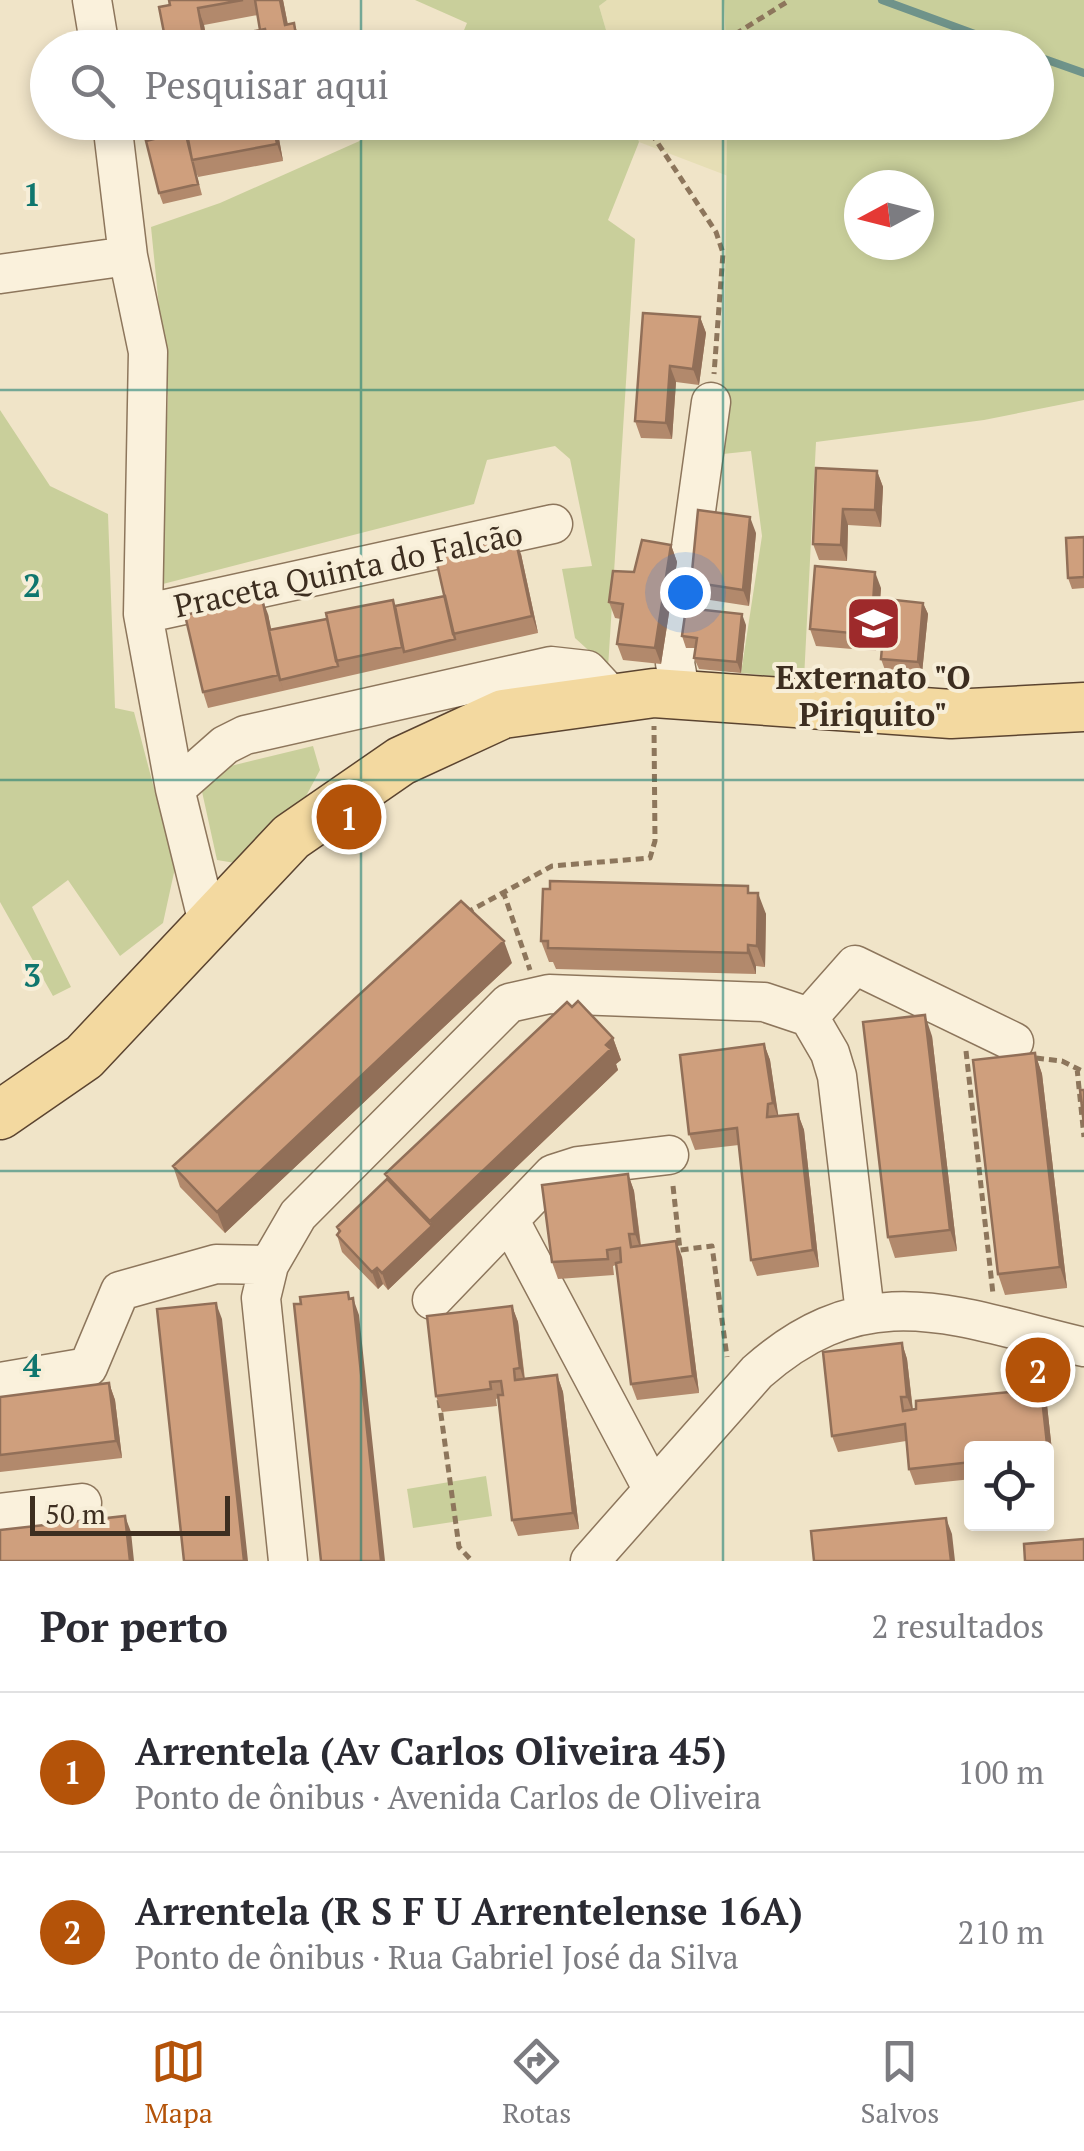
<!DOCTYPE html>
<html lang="pt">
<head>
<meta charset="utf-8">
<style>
  :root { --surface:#fff; --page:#f7f7f7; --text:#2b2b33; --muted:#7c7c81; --line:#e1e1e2; --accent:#b45309 }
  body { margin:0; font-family:"PT Serif",serif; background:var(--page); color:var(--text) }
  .controls { position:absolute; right:30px; bottom:30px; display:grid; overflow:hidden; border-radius:10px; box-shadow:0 5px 15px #0003 }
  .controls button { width:90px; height:90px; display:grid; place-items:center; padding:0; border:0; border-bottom:2px solid var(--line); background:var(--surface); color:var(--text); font:50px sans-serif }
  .compass { position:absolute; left:844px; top:170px; width:90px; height:90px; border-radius:50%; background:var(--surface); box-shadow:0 5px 15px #0003; rotate:263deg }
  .scale { position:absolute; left:30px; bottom:25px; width:200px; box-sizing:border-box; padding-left:10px; border:5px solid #3d2e20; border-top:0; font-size:28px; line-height:35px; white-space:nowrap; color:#3d2e20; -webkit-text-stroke:8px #f7eed8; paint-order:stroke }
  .you { position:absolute; left:685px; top:592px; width:35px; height:35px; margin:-25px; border:8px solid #fff; border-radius:50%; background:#1a73e8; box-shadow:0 0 0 15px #1a73e833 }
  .badge { display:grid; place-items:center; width:65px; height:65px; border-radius:50%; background:var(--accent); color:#fff; font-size:32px; font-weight:700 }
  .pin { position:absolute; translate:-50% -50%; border:5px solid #fff; box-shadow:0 2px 10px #0006 }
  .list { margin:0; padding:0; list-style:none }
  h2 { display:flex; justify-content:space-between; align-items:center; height:130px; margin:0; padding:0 40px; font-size:42px }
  h2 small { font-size:32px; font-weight:400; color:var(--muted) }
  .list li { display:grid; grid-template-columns:65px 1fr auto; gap:30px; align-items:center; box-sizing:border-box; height:160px; padding:0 40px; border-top:2px solid var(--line) }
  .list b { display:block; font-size:38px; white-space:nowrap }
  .list p { margin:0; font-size:32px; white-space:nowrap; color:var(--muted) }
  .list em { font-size:32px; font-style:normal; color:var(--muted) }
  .icon { flex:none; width:55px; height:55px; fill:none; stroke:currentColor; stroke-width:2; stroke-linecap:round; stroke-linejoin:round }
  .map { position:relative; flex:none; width:1084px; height:1561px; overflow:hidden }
  .search { position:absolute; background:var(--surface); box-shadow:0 5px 15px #0003; left:30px; right:30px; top:30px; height:110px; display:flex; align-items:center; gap:25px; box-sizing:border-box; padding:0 35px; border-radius:55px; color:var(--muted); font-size:38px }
  .sheet { height:450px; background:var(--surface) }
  nav { display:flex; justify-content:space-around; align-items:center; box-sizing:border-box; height:140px; border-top:2px solid var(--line); background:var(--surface); font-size:28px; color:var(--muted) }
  nav a { display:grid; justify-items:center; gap:5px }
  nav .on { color:var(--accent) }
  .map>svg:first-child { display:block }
  .farmland { fill:#e6deb5 }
  .green { fill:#c9cf9b; fill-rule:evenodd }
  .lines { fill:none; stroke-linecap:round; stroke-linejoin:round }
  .stream { stroke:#6f938a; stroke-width:8 }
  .minor-casing { stroke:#8d765c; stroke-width:41 }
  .major-casing { stroke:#5b4430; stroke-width:51 }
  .path { stroke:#8d765c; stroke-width:5; stroke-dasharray:8 5; stroke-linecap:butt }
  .minor { stroke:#faf1dc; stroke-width:38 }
  .major { stroke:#f3d9a0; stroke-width:48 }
  .wall { fill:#b2896c; fill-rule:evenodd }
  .shaded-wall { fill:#916f58 }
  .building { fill:#cf9f7d; stroke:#916f58; stroke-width:2.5 }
  .grid { fill:none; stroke:#0f766e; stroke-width:2.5; stroke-opacity:0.55 }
  .labels { text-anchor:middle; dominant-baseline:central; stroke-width:8; stroke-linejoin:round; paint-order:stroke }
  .street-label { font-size:32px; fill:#3d2e20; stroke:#f7eed8 }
  .poi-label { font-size:32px; font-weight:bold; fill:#3d2e20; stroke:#f7eed8 }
  .grid-label { font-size:32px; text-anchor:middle; font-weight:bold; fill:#0f766e; stroke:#f7eed8; stroke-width:8; stroke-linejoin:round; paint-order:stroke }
</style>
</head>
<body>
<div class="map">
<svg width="1084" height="1561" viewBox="0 0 1084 1561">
  <rect width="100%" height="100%" fill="#f0e4c8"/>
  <path class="farmland" d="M607,0H724L726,47H611L599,6Z
    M633,123H727L728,176L639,142Z"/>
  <path class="green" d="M415,0H607L599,6L611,47H457L467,23Z
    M724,0H1084V400L984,420L816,442L804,679L741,673L762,536L751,451L723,454L727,123L1036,122V48L726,47ZM859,185H919V245H859Z
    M391,123H633L639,142L608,220L635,239L608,668L575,638L562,569L592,566L570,459L555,446L487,460L474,504L159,585L168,397L151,227L220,203L382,131Z
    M0,410L50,486L108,514L115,708L134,712L175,868L163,923L120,956L68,880L32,907L71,987L53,996L0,902Z
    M313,746L320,770L305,798L235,863L217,860L201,787L214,770Z
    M486,1476L492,1516L413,1528L407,1489Z"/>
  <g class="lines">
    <path class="stream" d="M882,0L1013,48
      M1036,56L1084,73"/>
    <defs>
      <path id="minor" d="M92,0L100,48
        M112,122L128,256L148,352L143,614L175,789L208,923
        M0,274L128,256
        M143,614L553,524
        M681,695L675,663L711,402
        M175,789L225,745L245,735L551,666L587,670L612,697
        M809,1017L830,1053L837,1076L865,1313
        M809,1017L855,965L1014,1042
        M510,1221L653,1490
        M432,1300L553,1174L578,1166L669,1155
        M0,1382L88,1367L120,1291L216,1264L269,1265
        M0,1513L82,1503
        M288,1561L261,1298L269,1265L298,1215L509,1003L549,994L764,1002L809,1017
        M590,1561L757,1372C868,1274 956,1317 1084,1347"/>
      <path id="major" d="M0,1115L84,1057L291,837L401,761L503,714L654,693L951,714L1084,707"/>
    </defs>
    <use href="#minor" class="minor-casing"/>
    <use href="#major" class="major-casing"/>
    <path class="path" d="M713,48L790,0
      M644,122L716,232L723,253L714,374
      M503,891L530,970
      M466,913L552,866L650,858L655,841L654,726
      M966,1051L993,1294
      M1036,1058L1062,1061L1084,1072
      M1077,1068L1084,1137
      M673,1186L680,1250L712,1246L727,1357
      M439,1400L459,1547L472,1561"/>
    <use href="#minor" class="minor"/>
    <use href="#major" class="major"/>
  </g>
  <path class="wall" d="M169,0H283L288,25L300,40L266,47L167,48ZM258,15L260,30L207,40L204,25Z
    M188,122H276L283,161L198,177L196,172L202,195L163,204L159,193L189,142Z
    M700,317L706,333L699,385L676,382L672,439L641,438L635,421Z
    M877,471L883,487L881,527L848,525L847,561L819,560L813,544Z
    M756,533L749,606L697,598L691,582Z
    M1084,537V588L1072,589L1068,578Z
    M671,545L677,562L661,664L623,660L617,644L621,619L615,618L609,602L634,572Z
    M521,554L538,633L208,708L203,692L268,614L271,630L445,596Z
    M881,588L876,651L816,646L810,629Z
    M923,603L928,614L922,673L885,670L881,659Z
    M746,625L741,673L699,669L694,658L696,648H686L682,636Z
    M751,893L766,914L765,967L756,966V974L556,969L553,962H549L541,941Z
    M512,963L225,1233L180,1187L173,1166Z
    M572,1007L613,1038L621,1060L616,1064L618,1070L388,1290L383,1284L378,1289L342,1252L337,1235L339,1233L337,1227L387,1179L385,1174Z
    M932,1036L957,1251L895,1258L888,1237Z
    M764,1044L770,1060L778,1116L798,1114L804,1130L819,1267L757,1276L751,1260L739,1145L695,1150L689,1134Z
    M1035,1053L1042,1074L1067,1288L1005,1295L998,1274Z
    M628,1174L634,1191L641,1245L682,1257L699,1393L637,1400L631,1384L616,1265L613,1266L614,1275L558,1279L552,1262Z
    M512,1306L518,1322L525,1379L557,1375L563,1392L579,1529L518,1536L512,1520L499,1398L496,1399L497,1406L442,1412L436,1396Z
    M902,1343L907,1359L913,1410L1041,1389L1047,1405L1054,1469L1046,1470V1448H972V1479L915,1485L909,1469L906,1441L838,1452L832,1436Z
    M109,1383L115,1400L122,1458L0,1472V1397Z"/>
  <path class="shaded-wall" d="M280,0H283L291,41L285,25Z
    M198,8L204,25L208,48L204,41Z
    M294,23L300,40L301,48H298Z
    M273,122H276L283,161L277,144Z
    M700,317L706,333L699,385L693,369Z
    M670,366L676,382L672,439L666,423Z
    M877,471L883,487L881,527L875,510Z
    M843,509L848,525L847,561L841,545Z
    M750,517L756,533L749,606L743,590Z
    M515,537L521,554L538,633L532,616Z
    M671,545L677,562L661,664L655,648Z
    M875,572L881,588L876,651L871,635Z
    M262,598L268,614L282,680H280L284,691L278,675Z
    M923,603L928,614L922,673L918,662Z
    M742,614L746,625L741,673L737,662Z
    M758,893L766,914L765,967L757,946Z
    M504,941L512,963L225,1233L217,1212Z
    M748,945L756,966V974L748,953Z
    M925,1015L932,1036L957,1251L950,1230Z
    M613,1038L621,1060L616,1064L618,1070L438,1242L430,1221Z
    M764,1044L770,1060L779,1120L773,1103Z
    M1035,1053L1042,1074L1067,1288L1060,1267Z
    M798,1114L804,1130L819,1267L813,1250Z
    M628,1174L634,1191L641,1250L635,1234Z
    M432,1226L438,1242L388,1290L382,1273Z
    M676,1241L682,1257L699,1393L693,1376Z
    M377,1268L383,1284L378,1289L372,1272Z
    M353,1298L359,1315L385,1561H381Z
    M216,1303L222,1319L248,1561H244Z
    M512,1306L518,1322L525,1384L520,1368Z
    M902,1343L907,1359L913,1413L907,1397Z
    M557,1375L563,1392L579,1529L573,1513Z
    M109,1383L115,1400L122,1458L116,1441Z
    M1041,1389L1047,1405L1054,1469L1048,1453Z
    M125,1516L131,1532L134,1561H130Z
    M946,1518L952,1534L955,1561H951Z"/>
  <path class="building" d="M169,0H243L198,8L204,41L260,30L255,0H280L285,25L294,23L298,48H269L265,29L260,30L264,48H167L159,7L170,5Z
    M273,122L277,144L192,160L185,123Z
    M185,131L198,184L159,193L146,141Z
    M643,313L700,317L693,369L670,366L666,423L635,421Z
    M816,468L877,471L875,510L843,509L841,545L813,544Z
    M698,510L750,517L743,590L691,582Z
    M515,537L532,616L453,634L435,555Z
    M1084,537V577L1068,578L1066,538Z
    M642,540L671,545L655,648L617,644L623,604L609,602L613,571L634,572Z
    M815,566L875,572L871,635L810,629Z
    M445,596L455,639L404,652L395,606Z
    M262,598L278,675L203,692L185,615Z
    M886,599L923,603L918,662L881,659Z
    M393,600L402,647L336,661L326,613Z
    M686,608L742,614L737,662L694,658L697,638L682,636Z
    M327,619L338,666L280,680L269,630Z
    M550,881L748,886V893H758L757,946L748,945V953L548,948V941H541L543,889H550Z
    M461,901L504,941L217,1212L173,1166Z
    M578,1001L613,1038L606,1045L611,1049L430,1221L385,1174L567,1002L572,1007Z
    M925,1015L950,1230L888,1237L863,1022Z
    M764,1044L773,1103L768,1104L767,1117L798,1114L813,1250L751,1260L737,1128L689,1134L680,1055Z
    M1035,1053L1060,1267L998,1274L973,1060Z
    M1080,1090H1084V1125Z
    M628,1174L635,1234H629L631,1247L676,1241L693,1376L631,1384L616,1263L621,1262L620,1248L607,1250L608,1259L552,1262L542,1185Z
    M387,1179L432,1226L382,1273L377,1268L372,1272L337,1235L340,1231L337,1227Z
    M348,1292L349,1299L353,1298L381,1561H321L294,1304H301L300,1297Z
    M216,1303L244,1561H184L157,1309Z
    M512,1306L520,1368L514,1369L515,1380L557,1375L573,1513L512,1520L498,1395H503L501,1381L490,1382L491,1389L436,1396L427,1316Z
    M902,1343L907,1397H901L903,1411L916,1409V1401L1041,1389L1048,1453H1046V1448H972V1462L909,1469L905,1424L832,1436L823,1352Z
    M109,1383L116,1441L0,1455V1397Z
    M125,1516L130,1561H0V1530Z
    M946,1518L951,1561H814L811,1531Z
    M1084,1539V1561H1025L1024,1544Z"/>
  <path class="grid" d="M361,0V48M723,0V48M361,122V1561M723,122V1561M0,390H1084M0,780H1084M0,1171H1084"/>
  <defs>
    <symbol id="school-square" viewBox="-11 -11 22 22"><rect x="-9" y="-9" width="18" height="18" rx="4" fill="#9e2a2b" stroke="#f7eed8"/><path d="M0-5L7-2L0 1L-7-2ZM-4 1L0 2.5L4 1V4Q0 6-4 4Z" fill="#fff"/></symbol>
  </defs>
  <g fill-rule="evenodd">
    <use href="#school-square" x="842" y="592" width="63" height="63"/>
  </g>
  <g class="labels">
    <g class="street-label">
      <text transform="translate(348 569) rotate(-12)">Praceta Quinta do Falcão</text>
    </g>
    <g class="poi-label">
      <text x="873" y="677">Externato "O<tspan x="873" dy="37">Piriquito"</tspan></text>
    </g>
  </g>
  <g class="grid-label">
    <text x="32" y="206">1</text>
    <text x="32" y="597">2</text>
    <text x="32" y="987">3</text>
    <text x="32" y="1377">4</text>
  </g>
</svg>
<div class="controls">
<button><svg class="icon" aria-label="locate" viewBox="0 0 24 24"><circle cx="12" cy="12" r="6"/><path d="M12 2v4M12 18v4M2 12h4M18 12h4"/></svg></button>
</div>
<svg class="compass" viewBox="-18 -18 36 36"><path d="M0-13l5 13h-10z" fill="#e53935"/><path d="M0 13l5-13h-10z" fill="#7c7c81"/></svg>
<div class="scale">50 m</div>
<div class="you"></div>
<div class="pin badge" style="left:349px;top:817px">1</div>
<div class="pin badge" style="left:1038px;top:1370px">2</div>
<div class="search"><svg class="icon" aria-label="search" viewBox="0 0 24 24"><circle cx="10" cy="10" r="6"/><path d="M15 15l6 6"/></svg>Pesquisar aqui</div>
</div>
<section class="sheet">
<h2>Por perto<small>2 resultados</small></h2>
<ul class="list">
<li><span class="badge">1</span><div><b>Arrentela (Av Carlos Oliveira 45)</b><p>Ponto de ônibus · Avenida Carlos de Oliveira</p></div><em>100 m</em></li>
<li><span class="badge">2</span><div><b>Arrentela (R S F U Arrentelense 16A)</b><p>Ponto de ônibus · Rua Gabriel José da Silva</p></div><em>210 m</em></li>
</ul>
</section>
<nav>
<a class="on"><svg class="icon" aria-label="map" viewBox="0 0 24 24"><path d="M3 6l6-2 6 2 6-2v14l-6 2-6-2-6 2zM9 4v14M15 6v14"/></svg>Mapa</a>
<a><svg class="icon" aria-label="directions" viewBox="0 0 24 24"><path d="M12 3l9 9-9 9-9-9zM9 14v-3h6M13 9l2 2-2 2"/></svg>Rotas</a>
<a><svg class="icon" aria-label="saved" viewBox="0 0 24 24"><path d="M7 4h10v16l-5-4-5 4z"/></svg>Salvos</a>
</nav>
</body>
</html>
